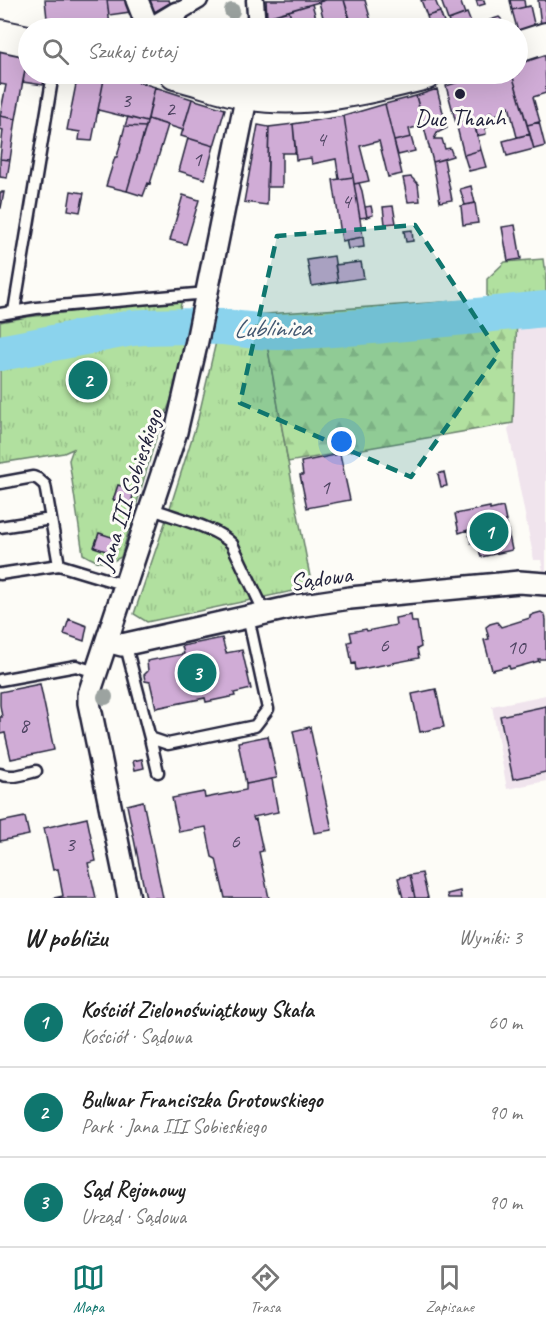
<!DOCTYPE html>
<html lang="pl">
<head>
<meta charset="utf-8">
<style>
  :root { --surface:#fff; --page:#f2f2f2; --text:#222; --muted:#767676; --line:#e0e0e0; --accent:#0f766e }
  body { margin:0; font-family:Caveat,sans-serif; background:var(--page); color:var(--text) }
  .you { position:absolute; left:342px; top:442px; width:21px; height:21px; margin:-15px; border:4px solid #fff; border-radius:50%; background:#1a73e8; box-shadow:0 0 0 9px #1a73e833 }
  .badge { display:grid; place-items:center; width:39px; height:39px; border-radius:50%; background:var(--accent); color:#fff; font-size:20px; font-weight:700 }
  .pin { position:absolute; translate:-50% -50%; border:3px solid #fff; box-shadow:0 2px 6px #0006 }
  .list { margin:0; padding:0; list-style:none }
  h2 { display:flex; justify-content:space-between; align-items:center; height:78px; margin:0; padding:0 24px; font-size:26px }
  h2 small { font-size:20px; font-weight:400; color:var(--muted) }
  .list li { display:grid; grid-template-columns:39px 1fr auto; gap:18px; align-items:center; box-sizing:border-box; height:90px; padding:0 24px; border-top:2px solid var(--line) }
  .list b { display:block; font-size:22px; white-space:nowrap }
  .list p { margin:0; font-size:20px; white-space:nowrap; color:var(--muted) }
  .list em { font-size:20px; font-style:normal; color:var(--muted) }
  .icon { flex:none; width:33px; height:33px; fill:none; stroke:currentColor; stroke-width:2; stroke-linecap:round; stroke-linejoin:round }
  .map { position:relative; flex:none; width:546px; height:898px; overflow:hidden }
  .search { position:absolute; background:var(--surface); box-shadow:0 6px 24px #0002; left:18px; right:18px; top:18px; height:66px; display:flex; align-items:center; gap:15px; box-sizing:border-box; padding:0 21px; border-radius:33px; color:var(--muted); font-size:22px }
  .sheet { height:348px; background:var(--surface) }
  nav { display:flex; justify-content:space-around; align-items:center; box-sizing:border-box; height:84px; border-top:2px solid var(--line); background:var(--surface); font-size:16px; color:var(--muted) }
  nav a { display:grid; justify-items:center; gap:3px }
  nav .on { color:var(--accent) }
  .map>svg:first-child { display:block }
  .built { fill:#f0e4ed }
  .grass { fill:url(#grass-tufts); stroke:#6a816d; stroke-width:1.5 }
  .forest { fill:url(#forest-firs); stroke:#6a816d; stroke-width:1.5 }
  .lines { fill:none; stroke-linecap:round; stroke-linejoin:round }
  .river { stroke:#8bd3ed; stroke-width:36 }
  .building { fill:#d0acd6; stroke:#22223b; stroke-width:1.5 }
  .service-casing { stroke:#22223b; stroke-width:15 }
  .pedestrian-casing { stroke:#22223b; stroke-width:21 }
  .minor-casing { stroke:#22223b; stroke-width:26 }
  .secondary-casing { stroke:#22223b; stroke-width:34 }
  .service { stroke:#fdfcf7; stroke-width:10 }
  .pedestrian { stroke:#fdfcf7; stroke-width:16 }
  .minor { stroke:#fdfcf7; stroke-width:21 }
  .secondary { stroke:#fdfcf7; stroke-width:30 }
  .tree { fill:#9ca3a0 }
  .marked { fill:#0f766e; fill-opacity:0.2; stroke:#0f766e; stroke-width:4.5; stroke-dasharray:12 8; stroke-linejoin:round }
  .poi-dot { fill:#22223b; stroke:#fdfcf7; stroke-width:2 }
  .labels { text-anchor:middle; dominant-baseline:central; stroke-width:6; stroke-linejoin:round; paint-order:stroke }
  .number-label { font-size:21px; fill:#4e4462 }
  .poi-label { font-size:24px; fill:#22223b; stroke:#fdfcf7 }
  .street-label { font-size:24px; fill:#22223b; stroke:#fdfcf7 }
  .water-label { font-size:26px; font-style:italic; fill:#425770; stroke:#fdfcf7 }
</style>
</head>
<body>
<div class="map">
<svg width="546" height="898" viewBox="0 0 546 898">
  <defs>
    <pattern id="grass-tufts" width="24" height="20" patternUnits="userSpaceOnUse" patternTransform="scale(1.5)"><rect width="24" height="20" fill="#b1e09f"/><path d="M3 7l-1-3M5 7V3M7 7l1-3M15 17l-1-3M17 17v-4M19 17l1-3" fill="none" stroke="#98c08a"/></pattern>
    <pattern id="forest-firs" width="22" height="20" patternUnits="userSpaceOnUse" patternTransform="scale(1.5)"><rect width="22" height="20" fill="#b1e09f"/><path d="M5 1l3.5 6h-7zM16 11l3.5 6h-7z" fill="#98c08a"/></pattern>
  </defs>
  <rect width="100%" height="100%" fill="#fdfcf7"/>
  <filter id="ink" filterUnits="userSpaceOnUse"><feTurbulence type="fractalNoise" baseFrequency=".0167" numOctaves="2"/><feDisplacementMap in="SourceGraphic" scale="12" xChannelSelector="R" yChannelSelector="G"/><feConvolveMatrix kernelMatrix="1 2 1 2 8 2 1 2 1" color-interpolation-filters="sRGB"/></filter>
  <g filter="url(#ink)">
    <path class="built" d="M546,314V576H544L541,560H534L508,429L513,422L517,317Z
      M546,695V781L507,789L492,706Z"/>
    <path class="grass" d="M543,259L544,267H546V302L375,319L267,327L221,322L222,317L487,299V279L505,262Z
      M182,299L178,317L139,319L0,345V322L27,317Z
      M146,332L178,334L183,344L182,357L171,400L156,438L121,557C105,566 98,563 83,554L69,460L73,449L64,453L0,463V359Z
      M218,333L266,338L288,462L312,587L147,622L134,614L169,511L198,419Z"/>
    <path class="forest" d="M517,317L513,423L288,462L266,338L351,332Z"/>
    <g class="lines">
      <path class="river" d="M0,353L132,328C162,325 193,326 223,327C242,329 259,332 278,332C367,329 457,317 546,309"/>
    </g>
    <path class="building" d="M45,0H107L110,26L82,28H48Z
      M107,0H128L130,12L109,15Z
      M148,0H169L170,3L153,13Z
      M266,0H326L267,17Z
      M326,0H344L349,18L325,25L319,2Z
      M344,0H365L373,28H353Z
      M421,0H435L440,12L427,16Z
      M441,0H460L465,14L448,20Z
      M476,0H484L485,4L478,6Z
      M510,0H524L525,7L512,10Z
      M538,0H546V25L541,26Z
      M312,4L316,18L293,25L289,11Z
      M530,6L535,28L518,32L512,10Z
      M289,11L294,28H270L267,17Z
      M440,12L446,28H430L427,16Z
      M467,13L473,28H451L448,20Z
      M499,17L501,19L504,28H493L490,20Z
      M349,18L353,28H326L325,25Z
      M0,48L28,53L16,119L0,116L6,85L0,84Z
      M28,53V74H45L43,85L23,82Z
      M545,53L546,93L533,97L540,122L527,125L512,74H518V63Z
      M78,74H105L92,141L79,140L80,132L67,130Z
      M105,74H113L155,87L147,122L98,110Z
      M280,74H333L285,80L281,76Z
      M484,74H512L530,134L517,137L509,106L500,109L501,113L492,116L491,112L485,117L488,127L485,128L486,134L477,136L473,118L456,123L446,86Z
      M155,87L192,99L183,130L148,119Z
      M437,89L447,128L437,133L434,139H442L445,149L450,148L453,156L433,162L416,96Z
      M416,96L424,125L409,129L411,137L394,141L385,104Z
      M192,99L225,109L214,146L181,136Z
      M385,104L402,174L388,177L379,141L360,146L369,181L354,184L344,116Z
      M0,116L16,119L10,160L0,159L3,130L0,129Z
      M344,116L353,177L339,179L336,159L312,164L311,158L296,160L293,124Z
      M128,117L147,122L146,127L125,126Z
      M473,118L481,150L464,155L456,123Z
      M148,119L168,125L150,184L148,183L143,196L127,191Z
      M539,122L545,146L534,149L527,125Z
      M293,124L296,153H282V187H267L269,127Z
      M258,125L269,127L267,205L244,202Z
      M125,126L146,127L127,191L106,186L115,157H117Z
      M530,134L534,149L507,156L503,141Z
      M411,137L415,151L398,155L394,141Z
      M188,138L214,146L205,179L179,171Z
      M481,150L486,167L469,171L464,155Z
      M0,159L10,160L7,178L0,177Z
      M444,159L452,200L440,202L433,162Z
      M353,177L363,237L342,241L333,180Z
      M411,177L418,184L420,201L408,202L403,178Z
      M359,183L362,191L367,217L360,218L354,184Z
      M471,186L475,203L465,205L460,189Z
      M71,191L84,193L80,212L68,210Z
      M2,192H4L1,208H0V193H2Z
      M183,195L199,200L186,244L170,240Z
      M475,203L478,223L463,225L461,206Z
      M371,206L373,215L367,217L365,207Z
      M393,206L396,223L385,224L383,207Z
      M515,225L521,259L508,261L502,227Z
      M412,230L413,241L406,242L404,231Z
      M363,237L364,247L348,249L346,240Z
      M334,256L338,282L312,286L307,260Z
      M361,262L364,278L338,282L335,265Z
      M340,454L350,500L307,508L300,475H303L301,462Z
      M444,472L447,486L441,487L438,474Z
      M118,485L134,490L131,505L113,500Z
      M490,507V510L503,507L512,550L481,557L477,542L471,543L468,530L459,533L455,514Z
      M99,533L118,539L115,554L94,547Z
      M541,612L545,615L546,620V659H538L539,661L510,669L509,666L492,670L484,640L489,639L486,627L490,624L497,622L501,627L530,618V616L534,614Z
      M411,615L412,622H417L421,647L417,649L419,658L356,670L355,663L352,664L348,642L352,641L350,632L366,629L367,631L396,625L395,618Z
      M69,619L87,626L84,641L64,634Z
      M222,638L226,653L242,650L251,689L234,693L235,696L206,702L205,698L156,708L150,682L145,681L144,675L148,671L147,661L184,654L182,646Z
      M40,684L54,750L11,759L5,733L0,734V717H2L0,705V692Z
      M436,689L444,727L420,732L412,694Z
      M546,706V772L513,779L500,716Z
      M310,727L332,830L314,833L293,731Z
      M268,736L277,778L246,784L238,742Z
      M142,759L144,768L135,770L133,761Z
      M272,779L278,812L253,817L254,820L256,819L263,851L259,852L269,898H225L216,859L212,857L206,827L179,832L172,798L204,792L205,798L246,790V784Z
      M143,801L163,898H146L127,805Z
      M25,817L29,835L0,841V822Z
      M87,818L96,861L88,863L96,898H54L63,896L58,869L53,870L44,828Z
      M422,873L428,898H415L410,875Z
      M410,875L415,898H403L398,878Z
      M460,891L461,898H448L447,894Z"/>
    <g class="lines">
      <defs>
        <path id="service" d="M14,311L53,74
          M0,314L36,308L207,293
          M0,483L33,477L38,479L45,485L59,565
          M150,508C172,517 217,527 232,544L265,613
          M0,527L51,519
          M0,574L59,565L125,585
          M127,643L128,654L150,738L168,744L255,726L268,709L248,617
          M0,680L76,666L96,672
          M150,738L158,772
          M0,774C12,779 24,774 36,771"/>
        <path id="pedestrian" d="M255,0L257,28
          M177,13L199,0
          M263,74L265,81"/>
        <path id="minor" d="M137,0L148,28
          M152,28L177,13
          M107,641L122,645L297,606L350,598L519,582L546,584
          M129,898L89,703V694L176,432L197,341L247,94"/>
        <path id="secondary" d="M0,35L28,41
          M518,47L546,38
          M175,74C199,80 223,89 247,94C303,105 372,88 426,74"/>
      </defs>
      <use href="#service" class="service-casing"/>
      <use href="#pedestrian" class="pedestrian-casing"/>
      <use href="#minor" class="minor-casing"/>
      <use href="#secondary" class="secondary-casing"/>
      <use href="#service" class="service"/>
      <use href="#pedestrian" class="pedestrian"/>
      <use href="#minor" class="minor"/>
      <use href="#secondary" class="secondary"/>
    </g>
    <g class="tree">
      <circle cx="232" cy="11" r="8"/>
      <circle cx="105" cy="697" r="8"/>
    </g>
  </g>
  <path class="marked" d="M415,225L499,353L411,477L240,403L277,236Z"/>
  <circle class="poi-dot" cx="460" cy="94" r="6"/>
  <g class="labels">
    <g class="number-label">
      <text x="126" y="100">3</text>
      <text x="170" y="109">2</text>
      <text x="321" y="139">4</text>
      <text x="197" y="159">1</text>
      <text x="346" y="201">4</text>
      <text x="325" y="487">1</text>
      <text x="384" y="645">6</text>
      <text x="516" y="647">10</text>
      <text x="24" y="725">8</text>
      <text x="235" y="841">6</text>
      <text x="70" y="844">3</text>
    </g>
    <g class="poi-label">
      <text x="460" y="118">Duc Thanh</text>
    </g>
    <g class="street-label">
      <text transform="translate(129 490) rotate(-72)">Jana III Sobieskiego</text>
      <text transform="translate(321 578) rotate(-8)">Sądowa</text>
    </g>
    <g class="water-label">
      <text transform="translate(272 328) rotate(-1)">Lublinica</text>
    </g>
  </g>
</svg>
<div class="you"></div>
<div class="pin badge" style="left:489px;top:532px">1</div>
<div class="pin badge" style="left:88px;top:380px">2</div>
<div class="pin badge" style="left:197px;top:673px">3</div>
<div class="search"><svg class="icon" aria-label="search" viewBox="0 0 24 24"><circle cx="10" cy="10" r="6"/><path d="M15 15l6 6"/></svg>Szukaj tutaj</div>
</div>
<section class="sheet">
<h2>W pobliżu<small>Wyniki: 3</small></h2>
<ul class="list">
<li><span class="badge">1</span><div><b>Kościół Zielonoświątkowy Skała</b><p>Kościół · Sądowa</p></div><em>60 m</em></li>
<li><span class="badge">2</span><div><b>Bulwar Franciszka Grotowskiego</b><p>Park · Jana III Sobieskiego</p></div><em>90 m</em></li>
<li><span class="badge">3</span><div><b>Sąd Rejonowy</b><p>Urząd · Sądowa</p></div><em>90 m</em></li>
</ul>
</section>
<nav>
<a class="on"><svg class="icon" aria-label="map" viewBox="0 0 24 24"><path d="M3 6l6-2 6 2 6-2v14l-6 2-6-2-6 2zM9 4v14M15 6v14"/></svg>Mapa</a>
<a><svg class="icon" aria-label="directions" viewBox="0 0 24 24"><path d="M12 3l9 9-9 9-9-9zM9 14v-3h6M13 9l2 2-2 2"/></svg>Trasa</a>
<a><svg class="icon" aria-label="saved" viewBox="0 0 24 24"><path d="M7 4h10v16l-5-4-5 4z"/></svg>Zapisane</a>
</nav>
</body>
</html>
